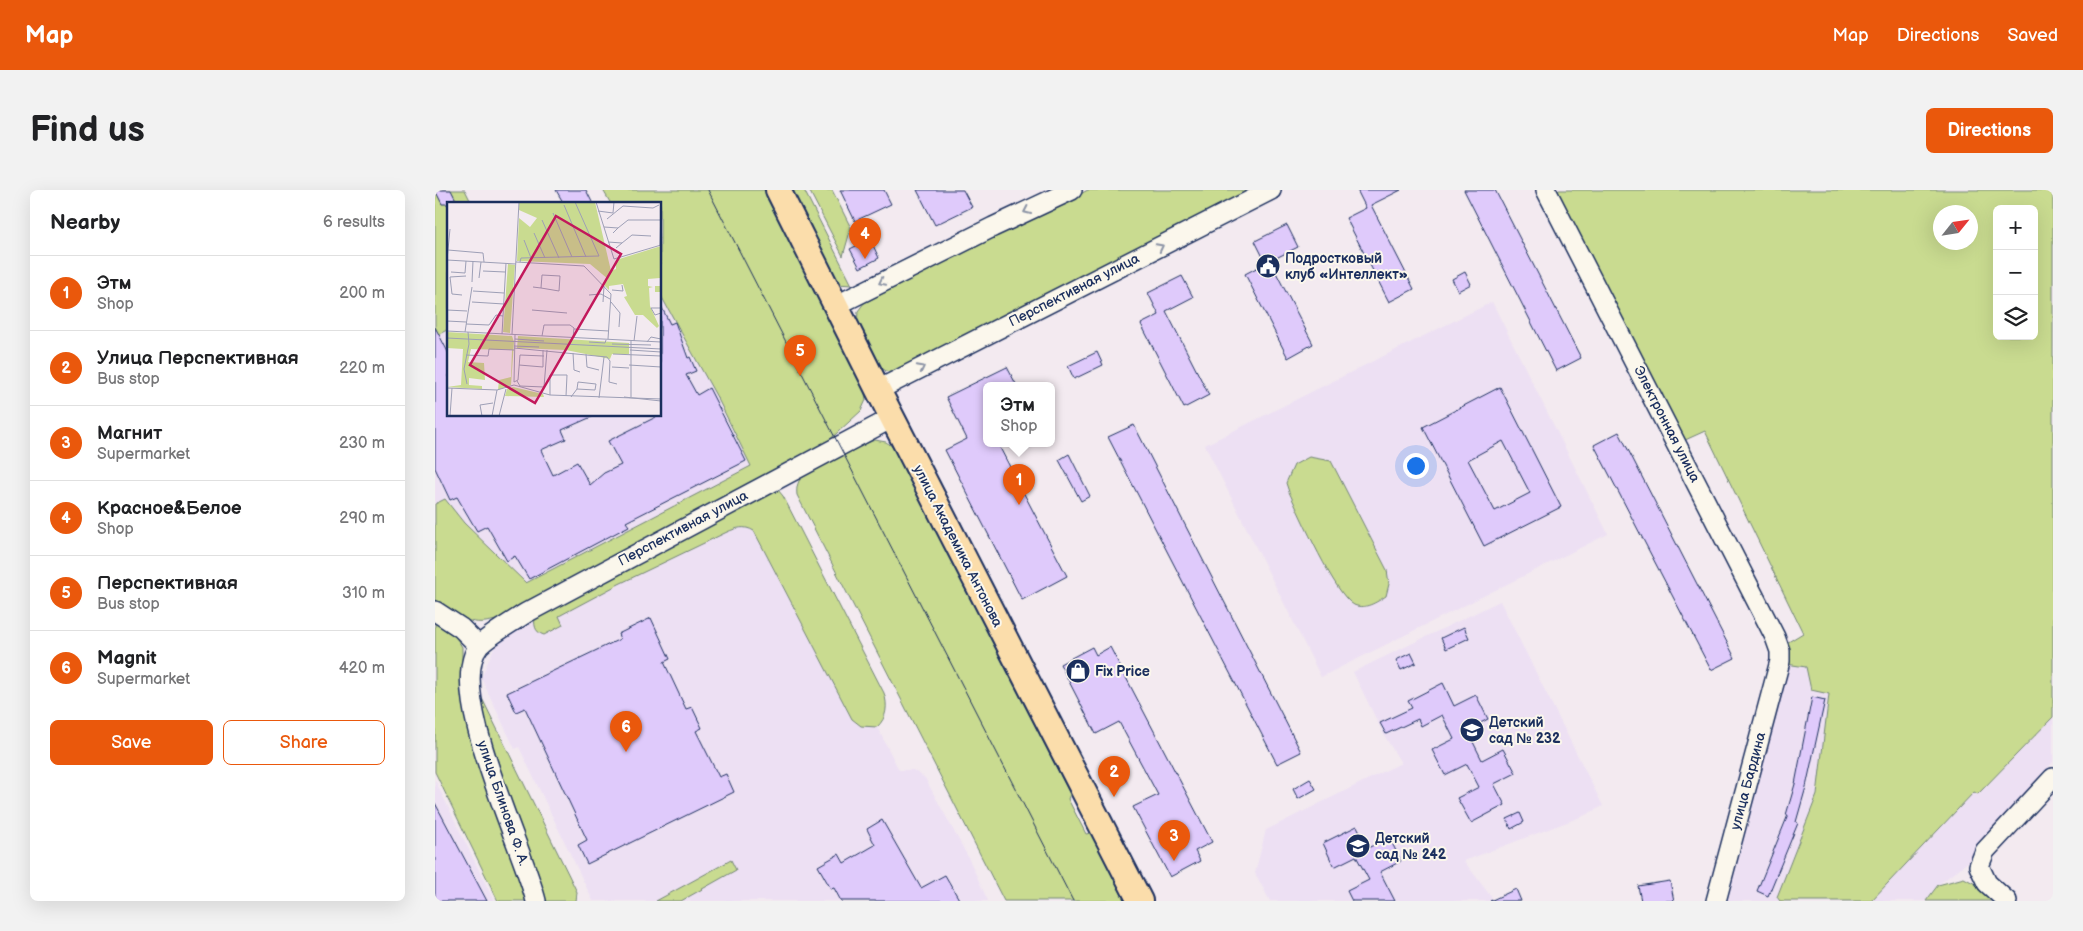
<!DOCTYPE html>
<html lang="en">
<head>
<meta charset="utf-8">
<style>
  :root { --surface:#fff; --page:#f2f2f2; --text:#202124; --muted:#757577; --line:#e0e0e0; --accent:#ea580c }
  body { margin:0; font-family:"Balsamiq Sans",sans-serif; background:var(--page); color:var(--text) }
  .controls { position:absolute; right:15px; top:15px; display:grid; overflow:hidden; border-radius:8px; box-shadow:0 5px 20px #0002 }
  .controls button { width:45px; height:45px; display:grid; place-items:center; padding:0; border:0; border-bottom:1px solid var(--line); background:var(--surface); color:var(--text); font:25px sans-serif }
  .compass { position:absolute; left:1498px; top:15px; width:45px; height:45px; border-radius:50%; background:var(--surface); box-shadow:0 5px 20px #0002; rotate:60deg }
  .you { position:absolute; left:980px; top:275px; width:18px; height:18px; margin:-12px; border:4px solid #fff; border-radius:50%; background:#1a73e8; box-shadow:0 0 0 8px #1a73e833 }
  .badge { display:grid; place-items:center; width:32px; height:32px; border-radius:50%; background:var(--accent); color:#fff; font-size:16px; font-weight:700 }
  .pin { position:absolute; translate:-50% -41px; filter:drop-shadow(0 1px 2px #0008) }
  .pin::after { content:''; position:absolute; top:26px; width:18px; height:15px; background:inherit; clip-path:polygon(0 0,100% 0,50% 100%) }
  .popup { position:absolute; left:548px; top:192px; width:72px; height:65px; box-sizing:border-box; display:grid; place-content:center; border-radius:8px; background:var(--surface); filter:drop-shadow(0 1px 4px #0005); font-size:16px; white-space:nowrap; color:var(--muted) }
  .popup b { font-size:19px; color:var(--text) }
  .popup::after { content:''; position:absolute; left:50%; top:100%; margin-left:-10px; border:10px solid transparent; border-top-color:var(--surface) }
  .list { margin:0; padding:0; list-style:none }
  h2 { display:flex; justify-content:space-between; align-items:center; height:65px; margin:0; padding:0 20px; font-size:21px }
  h2 small { font-size:16px; font-weight:400; color:var(--muted) }
  .list li { display:grid; grid-template-columns:32px 1fr auto; gap:15px; align-items:center; box-sizing:border-box; height:75px; padding:0 20px; border-top:1px solid var(--line) }
  .list b { display:block; font-size:19px; white-space:nowrap }
  .list p { margin:0; font-size:16px; white-space:nowrap; color:var(--muted) }
  .list em { font-size:16px; font-style:normal; color:var(--muted) }
  .actions { display:flex; gap:10px; padding:15px 20px }
  .actions a { flex:1; padding:11px 0; border:1px solid var(--accent); border-radius:8px; text-align:center; font-size:18px; color:var(--accent) }
  .actions .main { background:var(--accent); color:#fff }
  .icon { flex:none; width:28px; height:28px; fill:none; stroke:currentColor; stroke-width:2; stroke-linecap:round; stroke-linejoin:round }
  .map { position:relative; flex:none; width:1618px; height:711px; overflow:hidden; border-radius:8px }
  header { display:flex; align-items:center; gap:30px; box-sizing:border-box; height:70px; padding:0 25px; background:var(--accent); color:#fff }
  header strong { font-size:24px }
  nav { display:flex; gap:28px; margin-inline-start:auto; font-size:18px }
  .intro { display:flex; align-items:center; justify-content:space-between; box-sizing:border-box; height:120px; padding:0 30px }
  h1 { margin:0; font-size:35px }
  .button { padding:12px 22px; border-radius:8px; background:var(--accent); color:#fff; font-size:18px; font-weight:700 }
  main { display:flex; gap:30px; padding:0 30px }
  aside { flex:1; background:var(--surface); border-radius:8px; box-shadow:0 5px 20px #0002 }
  .map>svg:first-child { display:block }
  .built { fill:#ede0f3 }
  .green { fill:#c9db90; stroke:#728577; fill-rule:evenodd }
  .building { fill:#dfcafb; stroke:#1b2f5e; fill-rule:evenodd }
  .lines { fill:none; stroke-linecap:round; stroke-linejoin:round }
  .minor-casing { stroke:#1b2f5e; stroke-width:22 }
  .major-casing { stroke:#1b2f5e; stroke-width:28 }
  .minor { stroke:#fbf7ec; stroke-width:19 }
  .major { stroke:#fbddab; stroke-width:24 }
  .tram { stroke:#1b2f5e; stroke-width:1 }
  .oneway { stroke:#8b93a5 }
  .labels { text-anchor:middle; dominant-baseline:central; stroke-width:4; stroke-linejoin:round; paint-order:stroke }
  .poi-label { font-size:14px; font-weight:bold; fill:#1b2f5e; stroke:#fbf7ec; text-anchor:start }
  .street-label { font-size:14px; fill:#1b2f5e; stroke:#fbf7ec }
  .inset-road { fill:none; stroke:#9d9fb6; stroke-width:1 }
  .view { fill:#c2185b; fill-opacity:0.15; stroke:#c2185b; stroke-width:2.5 }
  .inset-edge { fill:none; stroke:#1b2f5e; stroke-width:2.5 }
</style>
</head>
<body>
<header>
<strong>Map</strong>
<nav><a>Map</a><a>Directions</a><a>Saved</a></nav>
</header>
<div class="intro"><h1>Find us</h1><a class="button">Directions</a></div>
<main>
<aside>
<h2>Nearby<small>6 results</small></h2>
<ul class="list">
<li><span class="badge">1</span><div><b>Этм</b><p>Shop</p></div><em>200 m</em></li>
<li><span class="badge">2</span><div><b>Улица Перспективная</b><p>Bus stop</p></div><em>220 m</em></li>
<li><span class="badge">3</span><div><b>Магнит</b><p>Supermarket</p></div><em>230 m</em></li>
<li><span class="badge">4</span><div><b>Красное&amp;Белое</b><p>Shop</p></div><em>290 m</em></li>
<li><span class="badge">5</span><div><b>Перспективная</b><p>Bus stop</p></div><em>310 m</em></li>
<li><span class="badge">6</span><div><b>Magnit</b><p>Supermarket</p></div><em>420 m</em></li>
</ul>
<div class="actions"><a class="main">Save</a><a>Share</a></div>
</aside>
<div class="map">
<svg width="1618" height="711" viewBox="0 0 1618 711">
  <rect width="100%" height="100%" fill="#f3eaf0"/>
  <filter id="ink" filterUnits="userSpaceOnUse"><feTurbulence type="fractalNoise" baseFrequency=".02" numOctaves="2"/><feDisplacementMap in="SourceGraphic" scale="10" xChannelSelector="R" yChannelSelector="G"/><feConvolveMatrix kernelMatrix="1 2 1 2 8 2 1 2 1" color-interpolation-filters="sRGB"/></filter>
  <g filter="url(#ink)">
    <path class="built" d="M225,104L284,211L317,276L91,394L29,333L10,309L0,314V146L14,139V225H225Z
      M1057,112L1173,344L886,487L770,255Z
      M328,312L464,580H478L490,588L533,667L553,711H158L84,557L80,559L46,488L62,451Z
      M1065,411L1168,616L1148,626L1029,671L1057,708L1055,711H835L820,683L831,640L966,573L949,545L918,482Z
      M1351,474L1371,477L1394,504L1382,605L1342,707L1345,711H1291Z
      M1618,527V572L1544,655L1534,671L1503,695L1491,711H1436L1539,601L1543,603Z
      M0,590L59,711H0Z"/>
    <path class="green" d="M0,0H30L37,14H14V139L0,146Z
      M168,0H331L429,197L431,210L426,221L391,253L73,426C38,439 30,431 0,411V314L10,309L29,333L91,393L316,276L284,211L225,104V14H176Z
      M351,0H369L417,95L402,94Z
      M374,0H397L416,38L408,66Z
      M653,0H825L463,182H453L443,176L422,137L423,121L429,113Z
      M1120,0H1618V527L1543,604L1539,602L1436,711H1345L1342,707L1382,605L1394,504L1376,500L1371,477L1351,474L1350,454L1368,443L1270,241L1248,251ZM1562,19H1599V146H1562ZM1506,22H1536V52H1506Z
      M440,250L451,252L458,257L635,604L633,609L651,644L656,643L690,711H569L362,305C361,297 363,290 369,284C380,273 424,256 440,250Z
      M874,267L896,271L952,380L954,394L951,406C942,412 930,420 919,415C900,405 865,325 854,302L851,293L859,275Z
      M335,297L343,300L348,306L449,503C453,515 452,528 442,537L426,536L417,529L319,341C309,335 302,338 292,342L184,394L124,426L128,435L109,445C99,442 99,434 100,425Z
      M0,427L17,441L27,457V494L38,551L94,711H63L0,582Z
      M41,496L142,702L141,711H109L58,583Z
      M296,670L301,680L246,711H221Z
      M1529,688L1544,696L1559,711H1491L1503,695Z"/>
    <path class="building" d="M0,0H16L23,14H7Z
      M121,0H151L158,14H129Z
      M405,0H449L456,14L420,31Z
      M482,0H528L537,17L500,35Z
      M922,0H966L936,15L979,99L954,112L911,28L931,18Z
      M1029,0H1060L1146,168L1121,181Z
      M852,35L863,57L831,73L820,51Z
      M435,49L444,68L425,78L415,59Z
      M835,71L878,154L853,168L810,84Z
      M1030,82L1036,94L1023,101L1017,89Z
      M747,86L758,107L731,121L774,205L749,218L706,134L724,125L713,103Z
      M225,114L235,134L240,132L253,168L255,167L261,181L251,185L262,205L274,198L311,271L191,332L194,336L94,389L80,366L72,371L52,336L42,341L22,307L15,310L0,278V137L14,164V225H161L127,240L131,249L106,260L118,285L142,272L155,295L169,283L186,275L173,251L225,225Z
      M662,162L668,175L639,189L633,176Z
      M572,177L582,196H552V254H563L632,386L587,410L510,260L532,249L511,207Z
      M1065,197L1126,317L1049,356L988,237ZM1068,251L1095,303L1060,321L1033,270Z
      M699,235L866,562L842,574L673,247Z
      M1184,242L1300,468L1276,480L1159,255Z
      M634,264L655,306L646,311L624,270Z
      M216,428L235,469L229,472L251,519L257,517L267,538L261,541L284,587L291,584L299,602L152,674L143,655L152,650L90,518L81,522L72,503L185,449L183,444Z
      M1029,437L1034,448L1011,459L1006,448Z
      M657,457L661,465L675,457L777,652L760,661L765,671L735,687L698,617L723,605L684,532L661,544L625,474Z
      M976,463L981,473L966,480L961,470Z
      M1008,493L1019,516L1041,505L1053,529L1032,540L1047,570L1068,559L1081,583L1059,594L1070,615L1036,633L1022,608L1044,597L1032,574L1010,585L997,560L1019,549L1007,525L986,536L983,529L951,544L945,533L977,518L973,511Z
      M1377,507L1390,510L1371,597L1361,632L1363,633L1333,706L1322,701L1353,625H1351L1360,594Z
      M875,589L881,599L863,609L858,599Z
      M0,613L52,711H0Z
      M1085,623L1089,632L1076,639L1072,629Z
      M447,630L486,698L510,685L525,711H406L399,698L396,699L383,676L404,664L409,673L440,655L432,639Z
      M922,636L933,658L954,647L966,671L945,682L960,711H917L912,701L934,690L921,666L899,677L888,653Z
      M1235,691L1239,711H1206L1203,696Z
      M1081,699L1086,711H1055Z"/>
    <g class="lines">
      <defs>
        <path id="minor" d="M1111,0L1340,447L1345,461V471L1281,711
          M400,116L558,37L637,0
          M443,200L836,0
          M0,421L26,438L44,456
          M101,711C89,659 9,500 44,456C53,446 79,431 91,423L457,228
          M1572,711L1552,693L1544,676L1550,661L1618,588"/>
        <path id="major" d="M343,0L443,200L705,711"/>
      </defs>
      <use href="#minor" class="minor-casing"/>
      <use href="#major" class="major-casing"/>
      <use href="#minor" class="minor"/>
      <use href="#major" class="major"/>
      <path class="tram" d="M273,0L638,711"/>
    </g>
    <defs><path id="oneway-chevron" d="M-2-3.5L2.5 0L-2 3.5" fill="none" stroke-width="1.6" stroke-linecap="round" stroke-linejoin="round" transform="scale(1.25)"/></defs>
    <g class="oneway">
      <use href="#oneway-chevron" transform="translate(592 21) rotate(155)"/>
      <use href="#oneway-chevron" transform="translate(725 57) rotate(-27)"/>
      <use href="#oneway-chevron" transform="translate(447 92) rotate(154)"/>
      <use href="#oneway-chevron" transform="translate(486 178) rotate(-27)"/>
    </g>
  </g>
  <defs>
    <symbol id="civic-disc" viewBox="-11 -11 22 22"><circle r="9.5" fill="#1b2f5e" stroke="#fbf7ec"/><path d="M-.6-6.5H3V-4.5H.6V-3L4-1V1h2V6H-6V1h2V-1L-.6-3ZM-1.2 2.5V6h2.4V2.5Z" fill="#fff"/></symbol>
    <symbol id="shop-disc" viewBox="-11 -11 22 22"><circle r="9.5" fill="#1b2f5e" stroke="#fbf7ec"/><path d="M-5-2.5h2.3a2.7 3.5 0 0 1 5.4 0H5L5.5 6h-11ZM-1.5-2.5h3a1.5 2.3 0 0 0-3 0Z" fill="#fff"/></symbol>
    <symbol id="school-disc" viewBox="-11 -11 22 22"><circle r="9.5" fill="#1b2f5e" stroke="#fbf7ec"/><path d="M0-5L7-2L0 1L-7-2ZM-4 1L0 2.5L4 1V4Q0 6-4 4Z" fill="#fff"/></symbol>
  </defs>
  <g fill-rule="evenodd">
    <use href="#civic-disc" x="819" y="62" width="28" height="28"/>
    <use href="#shop-disc" x="629" y="467" width="28" height="28"/>
    <use href="#school-disc" x="1023" y="526" width="28" height="28"/>
    <use href="#school-disc" x="909" y="642" width="28" height="28"/>
  </g>
  <g class="labels">
    <g class="poi-label">
      <text x="850" y="68">Подростковый<tspan x="850" dy="16">клуб «Интеллект»</tspan></text>
      <text x="660" y="481">Fix Price</text>
      <text x="1054" y="532">Детский<tspan x="1054" dy="16">сад № 232</tspan></text>
      <text x="940" y="648">Детский<tspan x="940" dy="16">сад № 242</tspan></text>
    </g>
    <g class="street-label">
      <text transform="translate(639 100) rotate(-27)">Перспективная улица</text>
      <text transform="translate(1232 234) rotate(63)">Электронная улица</text>
      <text transform="translate(248 338) rotate(-28)">Перспективная улица</text>
      <text transform="translate(523 356) rotate(63)">улица Академика Антонова</text>
      <text transform="translate(1313 591) rotate(-75)">улица Бардина</text>
      <text transform="translate(68 613) rotate(71)">улица Блинова Ф. А.</text>
    </g>
  </g>
  <g transform="translate(12 12)">
    <rect width="214" height="214" fill="#f3eaf0"/>
    <path d="M72,0H148L164,69L169,67V58L214,44V90H208V84H213V76L201,77V84L206,85L202,86L203,104L212,124L210,126L196,113H188L177,95L180,94L176,82L162,84V88L157,83L161,77L143,62L70,59L72,16L83,25L90,16L72,8ZM61,62L68,63L63,131L56,130ZM0,130L65,134L67,140L64,183L51,188L52,178L64,175L65,148L24,147L21,160L37,161L38,178L22,176V183L35,184V187L0,185L14,183L16,147L0,146ZM71,134L182,141V152H165L163,157L119,148L70,146ZM66,185L96,192L97,195L58,194L60,187Z" fill="#c9db90"/>
    <path class="inset-road" d="M149,0L167,57L214,43M117,3L139,55M151,9L166,11L167,0M106,11L125,55M160,17L176,4L206,6L212,3M95,18L112,56M157,25L171,26L166,31M171,26L181,18H213M3,27L0,58L69,62M87,31L98,56M77,38L84,56M161,40L175,41L169,46M175,41L185,33L204,34M213,44L214,5M1,48L36,51L37,60M69,60L137,64L164,92L161,137M73,60L74,56L152,54L128,0M36,69L58,70M4,70L18,71L19,59M32,76L34,60M25,80L26,59M86,85L94,86L95,73L113,74L112,89L94,86M165,88L176,89L175,83M26,89L57,91M15,93L5,92L3,75L19,74M142,93L154,92L163,97M25,100L57,102M156,100L157,84M164,100L173,111L172,125M214,106H204L208,113L214,111M85,108L120,111M0,116V108L20,109M0,119L19,120M19,122L42,123L49,113L56,114M127,127L162,129M0,129L214,140M18,130L25,85M55,132L59,61M65,132L72,0M95,134L97,123H123L127,126L126,136M0,136L214,147M68,137L97,139M184,139V195M187,139L190,114M142,140L158,141L159,138M200,140L204,135L214,137M165,142L204,143M67,144L92,145M67,146L160,155L163,159L162,180L170,182M183,148L214,150M126,151L127,168L133,170M139,152L140,165L152,168M166,152L214,154M19,153L41,154L42,147L67,148M72,163L96,165V148M182,163L214,165M165,165L182,166M70,179L73,184L97,185L100,148M67,180L71,178L73,153L97,154M67,180L68,133M20,182L17,167L22,142L21,130M67,183L103,193L214,197M0,186L50,188L67,183M103,193V173H120L119,194M124,195L130,187L148,188L149,182L131,180L130,187M177,195L214,199M152,196L157,155M3,214L5,186M35,214L33,203L46,201M45,214L50,188M52,214L59,187"/>
    <path class="view" d="M109,14L174,52L88,201L23,163Z"/>
    <rect width="214" height="214" class="inset-edge"/>
  </g>
</svg>
<div class="controls">
<button>+</button>
<button>−</button>
<button><svg class="icon" aria-label="layers" viewBox="0 0 24 24"><path d="M12 4l9 5-9 5-9-5zM3 14l9 5 9-5"/></svg></button>
</div>
<svg class="compass" viewBox="-18 -18 36 36"><path d="M0-13l5 13h-10z" fill="#e53935"/><path d="M0 13l5-13h-10z" fill="#757577"/></svg>
<div class="you"></div>
<div class="pin badge" style="left:584px;top:315px">1</div>
<div class="popup"><b>Этм</b>Shop</div>
<div class="pin badge" style="left:679px;top:607px">2</div>
<div class="pin badge" style="left:739px;top:671px">3</div>
<div class="pin badge" style="left:430px;top:69px">4</div>
<div class="pin badge" style="left:365px;top:186px">5</div>
<div class="pin badge" style="left:191px;top:562px">6</div>
</div>
</main>
</body>
</html>
